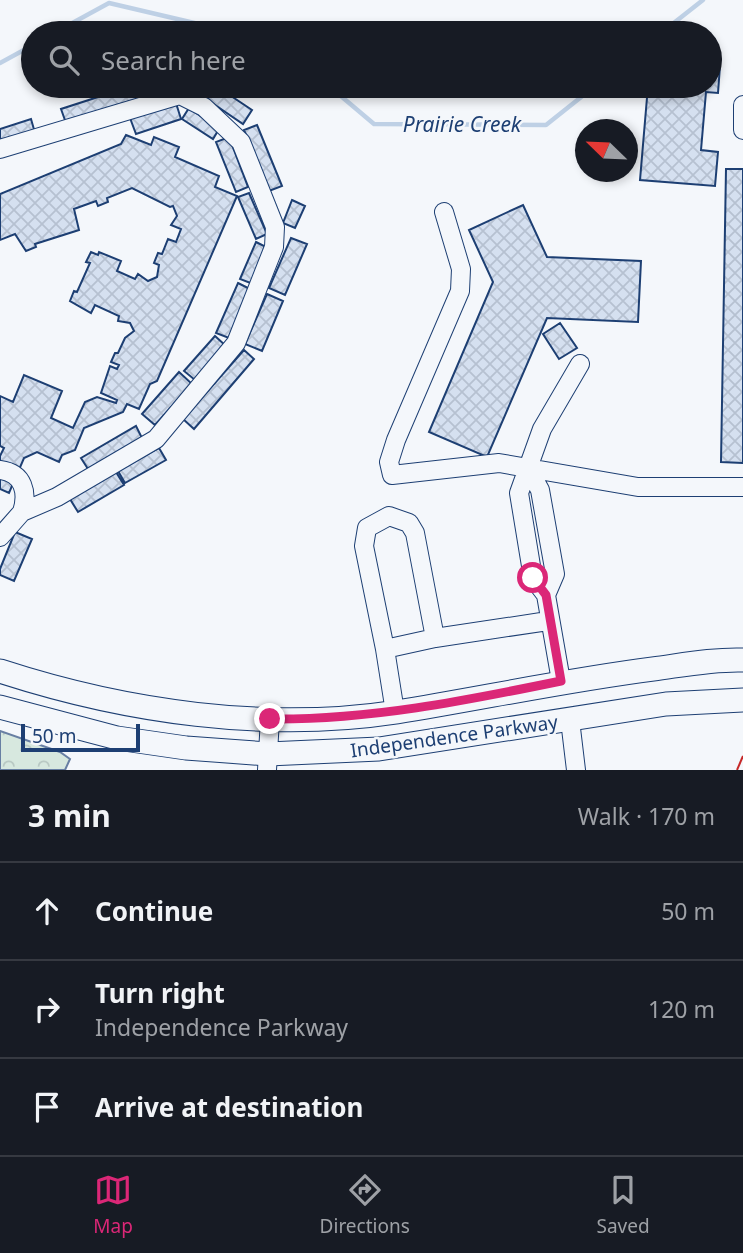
<!DOCTYPE html>
<html lang="en">
<head>
<meta charset="utf-8">
<style>
  :root { --surface:#171b24; --page:#20242c; --text:#f1f3f6; --muted:#9ea1a6; --line:#363941; --accent:#db2777 }
  body { margin:0; font-family:"Noto Sans",sans-serif; background:var(--page); color:var(--text) }
  .compass { position:absolute; left:575px; top:119px; width:63px; height:63px; border-radius:50%; background:var(--surface); box-shadow:0 4px 10px #0003; rotate:293deg }
  .scale { position:absolute; left:21px; bottom:18px; width:119px; box-sizing:border-box; padding-left:7px; border:4px solid #1d3f73; border-top:0; font-size:19px; line-height:24px; white-space:nowrap; color:#1d3f73; -webkit-text-stroke:5px #f4f7fb; paint-order:stroke }
  .stop { position:absolute; width:21px; height:21px; margin:-16px; border:5px solid #db2777; border-radius:50%; background:#fff }
  .stop.end { background:#db2777; border-color:#fff; box-shadow:0 2px 7px #0008 }
  .list { margin:0; padding:0; list-style:none }
  h2 { display:flex; justify-content:space-between; align-items:center; height:91px; margin:0; padding:0 28px; font-size:30px }
  h2 small { font-size:23px; font-weight:400; color:var(--muted) }
  .list li { display:grid; grid-template-columns:46px 1fr auto; gap:21px; align-items:center; box-sizing:border-box; height:98px; padding:0 28px; border-top:2px solid var(--line) }
  .list b { display:block; font-size:26px; white-space:nowrap }
  .list p { margin:0; font-size:23px; white-space:nowrap; color:var(--muted) }
  .list em { font-size:23px; font-style:normal; color:var(--muted) }
  .icon { flex:none; width:38px; height:38px; fill:none; stroke:currentColor; stroke-width:2; stroke-linecap:round; stroke-linejoin:round }
  .map { position:relative; flex:none; width:743px; height:770px; overflow:hidden }
  .search { position:absolute; background:var(--surface); box-shadow:0 4px 10px #0003; left:21px; right:21px; top:21px; height:77px; display:flex; align-items:center; gap:18px; box-sizing:border-box; padding:0 24px; border-radius:38px; color:var(--muted); font-size:26px }
  .sheet { height:385px; background:var(--surface) }
  nav { display:flex; justify-content:space-around; align-items:center; box-sizing:border-box; height:98px; border-top:2px solid var(--line); background:var(--surface); font-size:19px; color:var(--muted) }
  nav a { display:grid; justify-items:center; gap:4px }
  nav .on { color:var(--accent) }
  .map>svg:first-child { display:block }
  .forest { fill:url(#forest-crowns); stroke:#687fa3; stroke-width:2 }
  .lines { fill:none; stroke-linecap:round; stroke-linejoin:round }
  .stream { stroke:#bed0e5; stroke-width:4.5 }
  .building { fill:url(#building-cross-hatch); stroke:#1d3f73; stroke-width:2 }
  .minor-casing { stroke:#1d3f73; stroke-width:20 }
  .major-casing { stroke:#1d3f73; stroke-width:25 }
  .minor { stroke:#f4f7fb; stroke-width:18 }
  .major { stroke:#f4f7fb; stroke-width:23 }
  .power { stroke:#c62828; stroke-width:2; stroke-dasharray:24 5 3.5 5; stroke-linecap:butt }
  .route { stroke:#db2777; stroke-width:9 }
  .labels { text-anchor:middle; dominant-baseline:central; stroke-width:5; stroke-linejoin:round; paint-order:stroke }
  .street-label { font-size:19px; fill:#1d3f73; stroke:#f4f7fb }
  .water-label { font-size:21px; font-style:italic; fill:#1d3f73; stroke:#f4f7fb }
</style>
</head>
<body>
<div class="map">
<svg width="743" height="770" viewBox="0 0 743 770">
  <defs>
    <pattern id="forest-crowns" width="20" height="18" patternUnits="userSpaceOnUse" patternTransform="scale(1.75)"><rect width="20" height="18" fill="#d7e8df"/><path d="M2 6a3 3 0 1 1 6 0M12 15a3 3 0 1 1 6 0" fill="none" stroke="#b8c8c3"/></pattern>
    <pattern id="building-cross-hatch" width="8" height="8" patternUnits="userSpaceOnUse" patternTransform="scale(1.75)"><rect width="8" height="8" fill="#d5e0f0"/><path d="M0 0l8 8M0 8l8-8" fill="none" stroke="#b6c1d1"/></pattern>
  </defs>
  <rect width="100%" height="100%" fill="#f4f7fb"/>
  <path class="forest" d="M0,731L60,752L70,759L65,770H0Z"/>
  <g class="lines">
    <path class="stream" d="M54,33L109,3L237,33
      M661,33L703,0
      M0,63L33,45
      M329,86L374,124L546,125L595,86"/>
  </g>
  <path class="building" d="M710,65L720,66L718,93L706,92L701,150L718,152L715,186L640,180L648,86H710Z
    M132,86H145L148,96L66,123L61,109Z
    M200,86H216L252,110L243,124L196,92Z
    M176,103L181,119L136,134L130,118Z
    M189,108L219,129L213,139L182,119Z
    M31,119L35,133L0,144V129Z
    M257,125L282,186L269,191L244,130Z
    M126,135L151,145L154,137L179,147L175,157L219,176L215,187L237,196L157,381L150,384L139,409L127,404L123,412L84,428L75,450L62,455L59,462L37,452L24,458L9,493L0,489V456L4,448L0,446V396L13,402L24,375L62,391L51,418L73,428L85,402L97,397L116,403L117,400L101,393L110,366L117,369L119,365L111,362L115,353H118L125,338L134,331L130,323L118,321L119,316L95,305L91,313L70,301L74,291L77,292L90,263L86,262L91,252L98,255L99,252L121,261L117,271L135,279L138,274L148,281L157,277L159,265L154,263L158,253L162,254L168,239L176,242L181,229L171,225L177,216L173,206L170,207L132,188L107,198L108,202L98,206L96,201L74,209L79,230L35,244L36,247L26,251L15,234L0,240V194L121,144Z
    M229,137L248,187L236,192L216,142Z
    M726,169H743V463L721,462Z
    M249,193L267,234L256,239L238,197Z
    M292,200L305,206L295,228L283,223Z
    M523,205L547,257L641,261L638,322L547,318L487,457L429,432L493,282L469,230Z
    M291,238L307,244L285,295L269,288Z
    M256,242L268,248L253,284L240,279Z
    M238,283L250,289L229,338L216,333Z
    M267,294L283,301L262,351L245,344Z
    M560,323L577,348L559,359L543,334Z
    M215,336L226,346L195,380L184,371Z
    M244,350L254,359L194,429L183,419Z
    M179,372L192,384L155,425L142,414Z
    M136,426L142,438L88,469L81,458Z
    M159,448L166,460L125,483L118,471Z
    M116,472L124,485L78,512L70,499Z
    M15,532L32,539L14,581L0,575V569Z"/>
  <g class="lines">
    <defs>
      <path id="minor" d="M743,105V130
        M0,149L180,95L204,107L241,142L275,227L274,247L236,343L156,439L57,497L22,512L0,537
        M444,212L461,269L460,291L396,440L389,462L392,475L499,463L638,487H743
        M528,468L540,490L555,574L546,595L561,681
        M0,470C24,473 28,493 22,512
        M546,595L533,578L519,493L542,429L580,364
        M385,649L364,546L367,528L389,516L409,523L415,533L435,638
        M395,712L385,649L435,638L548,621
        M570,720L576,770
        M267,770L270,719"/>
      <path id="major" d="M0,671C126,712 266,732 397,712C483,698 567,680 653,669C683,665 713,659 743,660
        M0,707L117,738L186,748L268,754L379,749L666,704L743,700"/>
    </defs>
    <use href="#minor" class="minor-casing"/>
    <use href="#major" class="major-casing"/>
    <use href="#minor" class="minor"/>
    <use href="#major" class="major"/>
    <path class="power" d="M737,770L743,756"/>
  </g>
  <g class="lines">
    <path class="route" d="M270,719C369,720 464,701 561,681L546,595L533,578"/>
  </g>
  <g class="labels">
    <g class="street-label">
      <text transform="translate(454 736) rotate(-8)">Independence Parkway</text>
    </g>
    <g class="water-label">
      <text x="462" y="124">Prairie Creek</text>
    </g>
  </g>
</svg>
<svg class="compass" viewBox="-18 -18 36 36"><path d="M0-13l5 13h-10z" fill="#e53935"/><path d="M0 13l5-13h-10z" fill="#9ea1a6"/></svg>
<div class="scale">50 m</div>
<div class="stop" style="left:533px;top:578px"></div>
<div class="stop end" style="left:270px;top:719px"></div>
<div class="search"><svg class="icon" aria-label="search" viewBox="0 0 24 24"><circle cx="10" cy="10" r="6"/><path d="M15 15l6 6"/></svg>Search here</div>
</div>
<section class="sheet">
<h2>3 min<small>Walk · 170 m</small></h2>
<ul class="list">
<li><svg class="icon" aria-label="ahead" viewBox="0 0 24 24"><path d="M12 20V5M6 11l6-6 6 6"/></svg><div><b>Continue</b></div><em>50 m</em></li>
<li><svg class="icon" aria-label="right" viewBox="0 0 24 24"><path d="M7 20v-9h11M14 6l5 5-5 5"/></svg><div><b>Turn right</b><p>Independence Parkway</p></div><em>120 m</em></li>
<li><svg class="icon" aria-label="arrive" viewBox="0 0 24 24"><path d="M6 21V4h12l-3 4 3 4H6"/></svg><div><b>Arrive at destination</b></div></li>
</ul>
</section>
<nav>
<a class="on"><svg class="icon" aria-label="map" viewBox="0 0 24 24"><path d="M3 6l6-2 6 2 6-2v14l-6 2-6-2-6 2zM9 4v14M15 6v14"/></svg>Map</a>
<a><svg class="icon" aria-label="directions" viewBox="0 0 24 24"><path d="M12 3l9 9-9 9-9-9zM9 14v-3h6M13 9l2 2-2 2"/></svg>Directions</a>
<a><svg class="icon" aria-label="saved" viewBox="0 0 24 24"><path d="M7 4h10v16l-5-4-5 4z"/></svg>Saved</a>
</nav>
</body>
</html>
